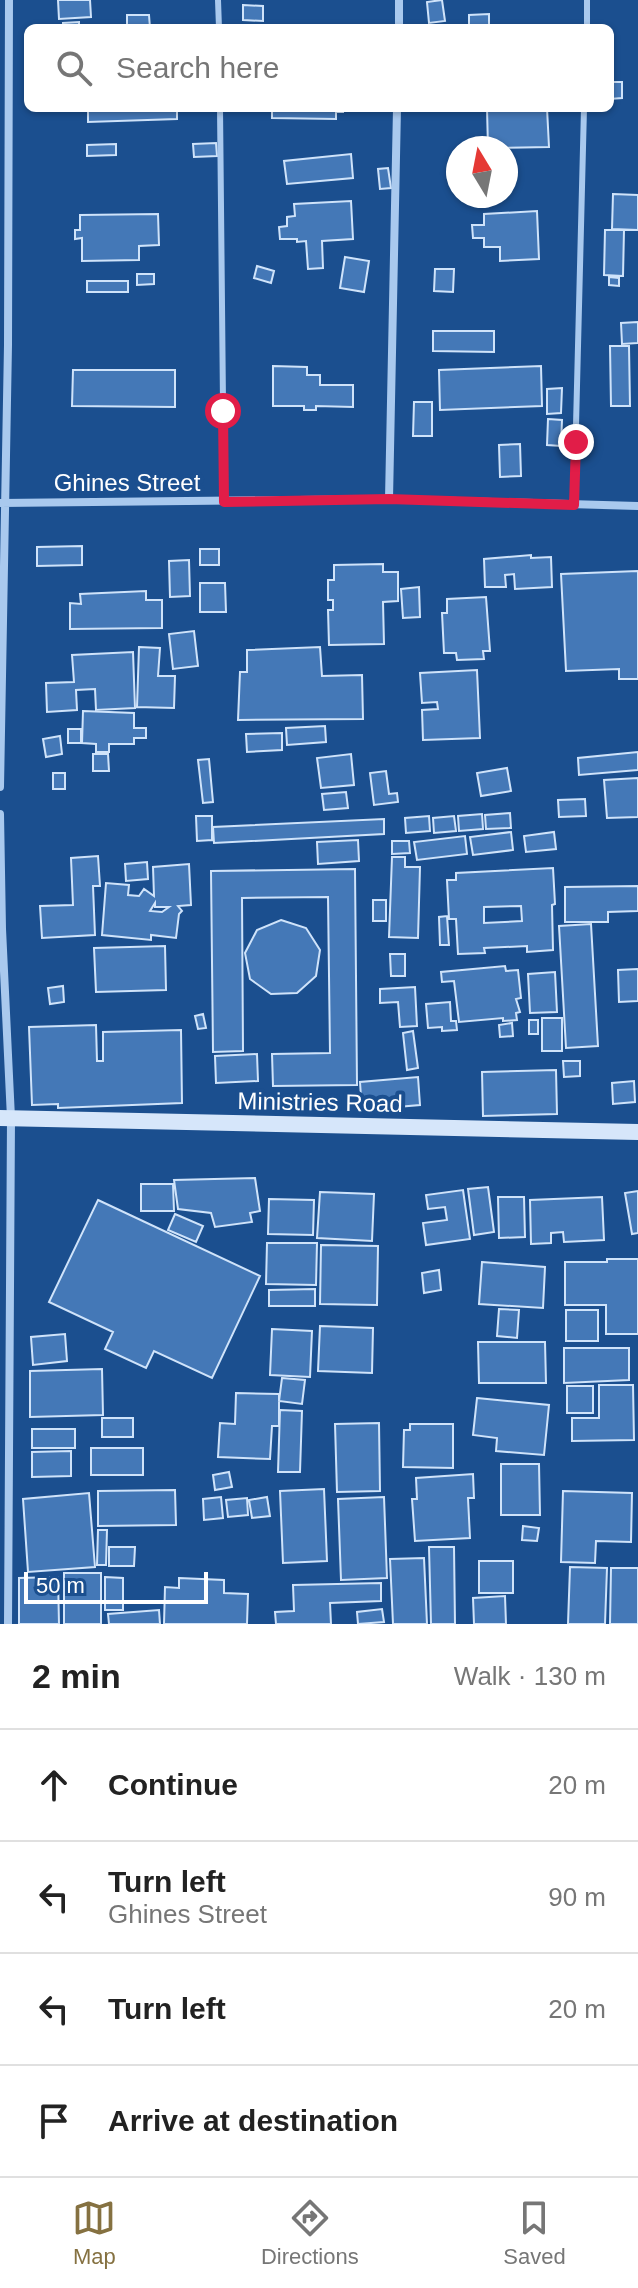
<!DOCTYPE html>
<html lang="en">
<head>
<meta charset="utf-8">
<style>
  :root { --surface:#fff; --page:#f6f6f6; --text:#222; --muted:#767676; --line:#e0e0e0; --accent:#857141 }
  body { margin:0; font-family:Arial,sans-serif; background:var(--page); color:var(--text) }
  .compass { position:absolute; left:446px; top:136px; width:72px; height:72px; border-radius:50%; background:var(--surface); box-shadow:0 2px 6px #0004; rotate:350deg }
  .scale { position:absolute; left:24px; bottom:20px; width:184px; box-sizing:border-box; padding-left:8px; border:4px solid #fff; border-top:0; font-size:22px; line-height:28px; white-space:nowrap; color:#fff; -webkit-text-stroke:6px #1b4f8f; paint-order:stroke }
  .stop { position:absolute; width:24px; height:24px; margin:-18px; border:6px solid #e11d48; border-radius:50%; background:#fff }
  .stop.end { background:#e11d48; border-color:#fff; box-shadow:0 2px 8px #0008 }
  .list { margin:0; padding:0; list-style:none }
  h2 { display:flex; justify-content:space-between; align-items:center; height:104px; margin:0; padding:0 32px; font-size:34px }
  h2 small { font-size:26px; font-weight:400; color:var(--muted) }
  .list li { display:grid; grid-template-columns:52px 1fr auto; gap:24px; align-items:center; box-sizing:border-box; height:112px; padding:0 32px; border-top:2px solid var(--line) }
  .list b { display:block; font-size:30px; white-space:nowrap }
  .list p { margin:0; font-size:26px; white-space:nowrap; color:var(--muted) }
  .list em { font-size:26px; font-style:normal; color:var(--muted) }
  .icon { flex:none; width:44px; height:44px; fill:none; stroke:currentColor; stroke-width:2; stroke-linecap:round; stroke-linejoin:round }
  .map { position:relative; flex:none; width:638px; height:1624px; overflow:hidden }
  .search { position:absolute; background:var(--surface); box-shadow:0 2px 6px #0004; left:24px; right:24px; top:24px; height:88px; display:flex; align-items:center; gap:20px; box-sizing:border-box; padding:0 28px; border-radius:12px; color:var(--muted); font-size:30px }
  .sheet { height:552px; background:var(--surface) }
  nav { display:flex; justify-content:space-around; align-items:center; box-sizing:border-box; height:112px; border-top:2px solid var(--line); background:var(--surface); font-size:22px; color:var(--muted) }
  nav a { display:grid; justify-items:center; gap:4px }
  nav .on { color:var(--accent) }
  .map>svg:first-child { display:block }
  .building { fill:#4478b7; stroke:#cfe3fa; stroke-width:2; fill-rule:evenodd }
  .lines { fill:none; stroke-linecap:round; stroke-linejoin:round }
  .lane { stroke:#a9c9ee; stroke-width:6 }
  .street { stroke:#a9c9ee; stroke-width:8 }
  .secondary { stroke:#d6e6fa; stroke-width:16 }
  .route { stroke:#e11d48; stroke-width:10 }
  .labels { text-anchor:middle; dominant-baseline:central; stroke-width:8; stroke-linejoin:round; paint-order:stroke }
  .street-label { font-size:24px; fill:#fff; stroke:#1b4f8f }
</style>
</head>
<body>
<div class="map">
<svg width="638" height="1624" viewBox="0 0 638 1624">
  <rect width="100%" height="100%" fill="#1b4f8f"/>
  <path class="building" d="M58,0H90L91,17L59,19Z
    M442,0L445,21L429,23L427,2Z
    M243,5L263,6V21L243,20Z
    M489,14V26L469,27V15Z
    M127,15H149L150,28H127Z
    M79,22V28H63V23Z
    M610,82H622V98L610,99Z
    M88,108H177V119L88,122Z
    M272,108H343V112H336V119L272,118Z
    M487,108H547L549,147L488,148Z
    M216,143L217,156L194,157L193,144Z
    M116,144V155L87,156V145Z
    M351,154L353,178L287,184L284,161Z
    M388,168L391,188L380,189L378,169Z
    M613,194L638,195V230L612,229Z
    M351,201L353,239L322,241L323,268L308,269L306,241L297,242V239H280L279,227L287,226V217L295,216L294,204Z
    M537,211L539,259L500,261V247H484V238H473L472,225H484V214Z
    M158,214L159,245L139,246V260L82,261V238L75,239V230H80V215Z
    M605,230H624L623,276L604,275Z
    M345,257L369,261L364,292L340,288Z
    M257,266L274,271L271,283L254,278Z
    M435,269H454L453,292L434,291Z
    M137,274H154V284L137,285Z
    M609,277L619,278V286L609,285Z
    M87,281H128V292H87Z
    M638,322V343L622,344L621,323Z
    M433,331H494V352L433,351Z
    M610,346H629L630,406H611Z
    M273,366L307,367V375H320V385H353V407L316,406V410H304V406H273Z
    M541,366L542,406L440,410L439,370Z
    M73,370H175V407L72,406Z
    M562,388L561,413L547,414V389Z
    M414,402H432V436H413Z
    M548,419L562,420L561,446L547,445Z
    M520,444L521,476L500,477L499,445Z
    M82,546V565L37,566V547Z
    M200,549H219V565H200Z
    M531,555V558L551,557L552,587L515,589L514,574L505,575L506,587H485L484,559Z
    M189,560L190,596L170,597L169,561Z
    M383,564V572H398V601L383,602L384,644L329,645L328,610H333V600H328V580H334V565Z
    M638,571V679H619V669L566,671L561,574Z
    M200,583H225L226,612H200Z
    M419,587L420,617L403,618L401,589Z
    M146,591V600H162V628L70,629V603L81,604L80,594Z
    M486,597L490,651H483L484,659L457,660L456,653H444L442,613H447V599Z
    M194,631L198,666L173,669L169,634Z
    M139,647L160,648L158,676H175L174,708L137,707Z
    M320,647L322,676L362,675L363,719L238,720L240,672H247V650Z
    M133,652L135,708L96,710L95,689L76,690L77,710L47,712L46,683L74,682L72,655Z
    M477,670L480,738L423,740L422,710L438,709L437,702L422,703L420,673Z
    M83,711L134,713V728H146V738H134V744H109V752H96V744L82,743Z
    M325,726L326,742L287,745L286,728Z
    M68,729H81V743H68Z
    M282,733V750L247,752L246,734Z
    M60,736L62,754L46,757L43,739Z
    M638,752V770L579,775L578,758Z
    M93,754H108L109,771H93Z
    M351,754L354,785L321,788L317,758Z
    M209,759L213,802L203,803L198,760Z
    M507,768L511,791L481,796L477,773Z
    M386,771L389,794L397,793L398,802L374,805L370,773Z
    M53,773H65V789H53Z
    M638,778V817L607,818L604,780Z
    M346,792L348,808L324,810L322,794Z
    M585,799L586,816L559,817L558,800Z
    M510,813L511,828L486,829L485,815Z
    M482,814L483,829L459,831L458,816Z
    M196,816H212V840L197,841Z
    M429,816L430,831L406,833L405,818Z
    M454,816L456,831L434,833L433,818Z
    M384,819V834L214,843L213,827Z
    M511,832L513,850L473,855L470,837Z
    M554,832L556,849L526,852L524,836Z
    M465,836L467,854L417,860L414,842Z
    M358,840L359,861L318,864L317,842Z
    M392,841H409L410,853L392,854Z
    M98,856L100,886H93L95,935L42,938L40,906L73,905L71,858Z
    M392,857H405V867H420L418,938L389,937Z
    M147,862L148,879L126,881L125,864Z
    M189,864L191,905L178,906L182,911L179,914L176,938L151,935V940L102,935L106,883L129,885L128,895L139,896L144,889L154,896L153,867ZM155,903V907H169L162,912L150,911Z
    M553,868L555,904L552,905L553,950L527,952V946L484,948L485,953L458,954L456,919H449L447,880H456V873ZM521,906L522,921L484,923V907Z
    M355,869L357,1085L273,1086L272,1054L330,1053L328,897L242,898L243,1051L213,1052L211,871Z
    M638,886V911L608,912V922H565V887Z
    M373,900H386V921H373Z
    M447,916L449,945H440L439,917Z
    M281,920L306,928L320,950L316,976L297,993L271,994L250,979L245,953L257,930Z
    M591,924L598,1046L566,1048L559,926Z
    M165,946L166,990L96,992L94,948Z
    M390,954H405V976H391Z
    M505,966L506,971L518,970L521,998L516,999L520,1012L516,1013L517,1020L503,1021V1018L459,1022L454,981L442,982L441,972Z
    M638,969V1001L619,1002L618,970Z
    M555,972L557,1012L530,1013L528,974Z
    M63,986L64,1002L50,1004L48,988Z
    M415,987L417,1026L400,1027L398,1002L380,1003V989Z
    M450,1002L451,1021H456L457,1030L442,1031V1027L428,1028L426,1004Z
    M203,1014L206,1028L198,1029L195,1016Z
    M542,1018H562V1051H542Z
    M529,1020H538V1034H529Z
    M512,1023L513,1036L500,1037L499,1025Z
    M96,1025L97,1061H103V1032L181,1030L182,1103L58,1108V1104L32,1105L29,1027Z
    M413,1031L418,1068L407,1070L403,1033Z
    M257,1054L258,1081L216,1083L215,1056Z
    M563,1061H580V1076L564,1077Z
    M556,1070L557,1114L483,1116L482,1072Z
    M418,1077L420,1105L362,1110V1108H359L358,1097H361L360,1082Z
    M634,1081L635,1102L613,1104L612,1083Z
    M255,1178L260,1211L250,1213L252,1222L215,1227L211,1213L178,1209L174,1180Z
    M141,1184H173L174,1211H141Z
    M488,1187L494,1232L474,1235L468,1189Z
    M463,1190L470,1239L426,1245L423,1223L447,1220L445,1207L428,1209L426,1195Z
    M638,1191V1233L632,1234L625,1193Z
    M320,1192L374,1194L372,1241L317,1238Z
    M498,1197H524L525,1237L499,1238Z
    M602,1197L604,1240L564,1242L563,1232L551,1233V1243L531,1244L530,1200Z
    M269,1199L314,1200L313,1235L268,1234Z
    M98,1200L260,1276L212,1378L154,1351L146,1368L105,1349L113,1332L49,1302Z
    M175,1214L203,1226L196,1242L168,1230Z
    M267,1243H317L316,1285L266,1284Z
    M321,1245L378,1246L377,1305L320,1304Z
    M607,1259H638V1334H606V1305H565V1262H607Z
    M482,1262L545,1267L543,1308L479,1304Z
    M439,1270L441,1290L424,1293L422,1273Z
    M315,1289V1306H269V1290Z
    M499,1309L519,1310L517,1338L497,1336Z
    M566,1310H598V1341H566Z
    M320,1326L373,1328L372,1373L318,1371Z
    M272,1329L312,1331L310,1377L270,1375Z
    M65,1334L67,1361L33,1365L31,1337Z
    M478,1342H545L546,1383H479Z
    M564,1348H629V1380L564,1383Z
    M102,1369L103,1415L30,1417V1371Z
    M282,1378L305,1380L302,1404L279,1401Z
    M599,1385H633L634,1440L572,1441V1418H599Z
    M567,1386H593V1413H567Z
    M236,1393L279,1394V1426H272L270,1459L218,1457L220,1423L235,1424Z
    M477,1398L549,1405L544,1455L496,1451L497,1438L473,1435Z
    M280,1410L302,1411L300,1472H278Z
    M102,1418H133V1437H102Z
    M379,1423L380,1491L337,1492L335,1424Z
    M410,1424H453V1468L403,1467L404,1430H410Z
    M32,1429H75V1448H32Z
    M91,1448H143V1475H91Z
    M71,1451V1476L32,1477V1452Z
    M501,1464H539L540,1515H501Z
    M229,1472L232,1487L215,1490L213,1475Z
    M473,1474L474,1498H468L470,1538L415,1541L412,1499H417L416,1478Z
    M324,1489L327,1561L283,1563L280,1491Z
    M175,1490L176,1525L98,1526V1491Z
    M563,1491L632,1493L631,1542L596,1541L595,1563L561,1562Z
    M89,1493L95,1567L28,1572L23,1499Z
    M221,1497L223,1518L204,1520L203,1499Z
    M267,1497L270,1516L252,1518L249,1500Z
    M384,1497L387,1578L341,1580L338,1499Z
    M247,1498L248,1515L228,1517L226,1500Z
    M523,1526L539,1528L537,1541L522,1540Z
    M98,1530H107L106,1565H97Z
    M109,1547H135L134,1566H109Z
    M429,1547H454L455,1624H431Z
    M424,1558L427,1624H393L390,1559Z
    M479,1561H513V1593H479Z
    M570,1567L607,1568L605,1624H568Z
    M611,1568H638V1624H610Z
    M64,1573H101V1624H64Z
    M58,1577L59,1624H19V1578Z
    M105,1577L123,1578V1610H105Z
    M179,1578L224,1580V1593L248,1594L247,1624H164L165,1587L179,1588Z
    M381,1583V1601L330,1603L331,1624H276L275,1612L294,1611L293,1585Z
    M505,1596L506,1624H474L473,1598Z
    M382,1609L384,1622L358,1624L357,1612Z
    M159,1610L160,1624H109L108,1614Z"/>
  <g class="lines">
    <path class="lane" d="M218,0L219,28
      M587,28V0
      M220,108L224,502
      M574,505L584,108"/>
    <path class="street" d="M399,28V0
      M389,499L397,108
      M1,503L389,499L638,506
      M0,787L8,345L9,0
      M0,814L2,929L11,1118L8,1624"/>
    <path class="secondary" d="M0,1118L638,1132"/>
  </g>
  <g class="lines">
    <path class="route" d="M223,411L224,502L389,499L574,505L576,442"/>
  </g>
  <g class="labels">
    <g class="street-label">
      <text x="127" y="482">Ghines Street</text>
      <text transform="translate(320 1102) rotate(1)">Ministries Road</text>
    </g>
  </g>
</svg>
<svg class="compass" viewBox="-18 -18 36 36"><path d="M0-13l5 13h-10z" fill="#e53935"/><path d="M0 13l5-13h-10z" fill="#767676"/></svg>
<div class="scale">50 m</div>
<div class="stop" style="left:223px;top:411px"></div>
<div class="stop end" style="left:576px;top:442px"></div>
<div class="search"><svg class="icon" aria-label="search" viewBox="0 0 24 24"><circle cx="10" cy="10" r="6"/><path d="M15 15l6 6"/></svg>Search here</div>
</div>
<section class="sheet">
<h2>2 min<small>Walk · 130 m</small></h2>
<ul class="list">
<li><svg class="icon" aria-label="ahead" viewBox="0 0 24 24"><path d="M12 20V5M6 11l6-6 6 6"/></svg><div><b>Continue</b></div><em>20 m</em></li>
<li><svg class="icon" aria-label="left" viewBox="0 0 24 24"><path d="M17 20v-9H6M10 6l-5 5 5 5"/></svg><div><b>Turn left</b><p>Ghines Street</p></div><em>90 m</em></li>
<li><svg class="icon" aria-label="left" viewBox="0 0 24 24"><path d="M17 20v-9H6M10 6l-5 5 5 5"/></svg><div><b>Turn left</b></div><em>20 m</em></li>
<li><svg class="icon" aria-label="arrive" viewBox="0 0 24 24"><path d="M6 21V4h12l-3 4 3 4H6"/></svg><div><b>Arrive at destination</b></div></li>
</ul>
</section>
<nav>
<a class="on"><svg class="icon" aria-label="map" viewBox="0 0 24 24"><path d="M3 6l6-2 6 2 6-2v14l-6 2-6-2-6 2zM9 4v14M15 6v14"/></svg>Map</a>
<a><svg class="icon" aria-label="directions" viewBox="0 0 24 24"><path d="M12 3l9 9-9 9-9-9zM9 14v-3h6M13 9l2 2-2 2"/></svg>Directions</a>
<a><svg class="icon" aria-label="saved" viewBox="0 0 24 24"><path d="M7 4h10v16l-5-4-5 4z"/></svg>Saved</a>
</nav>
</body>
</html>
